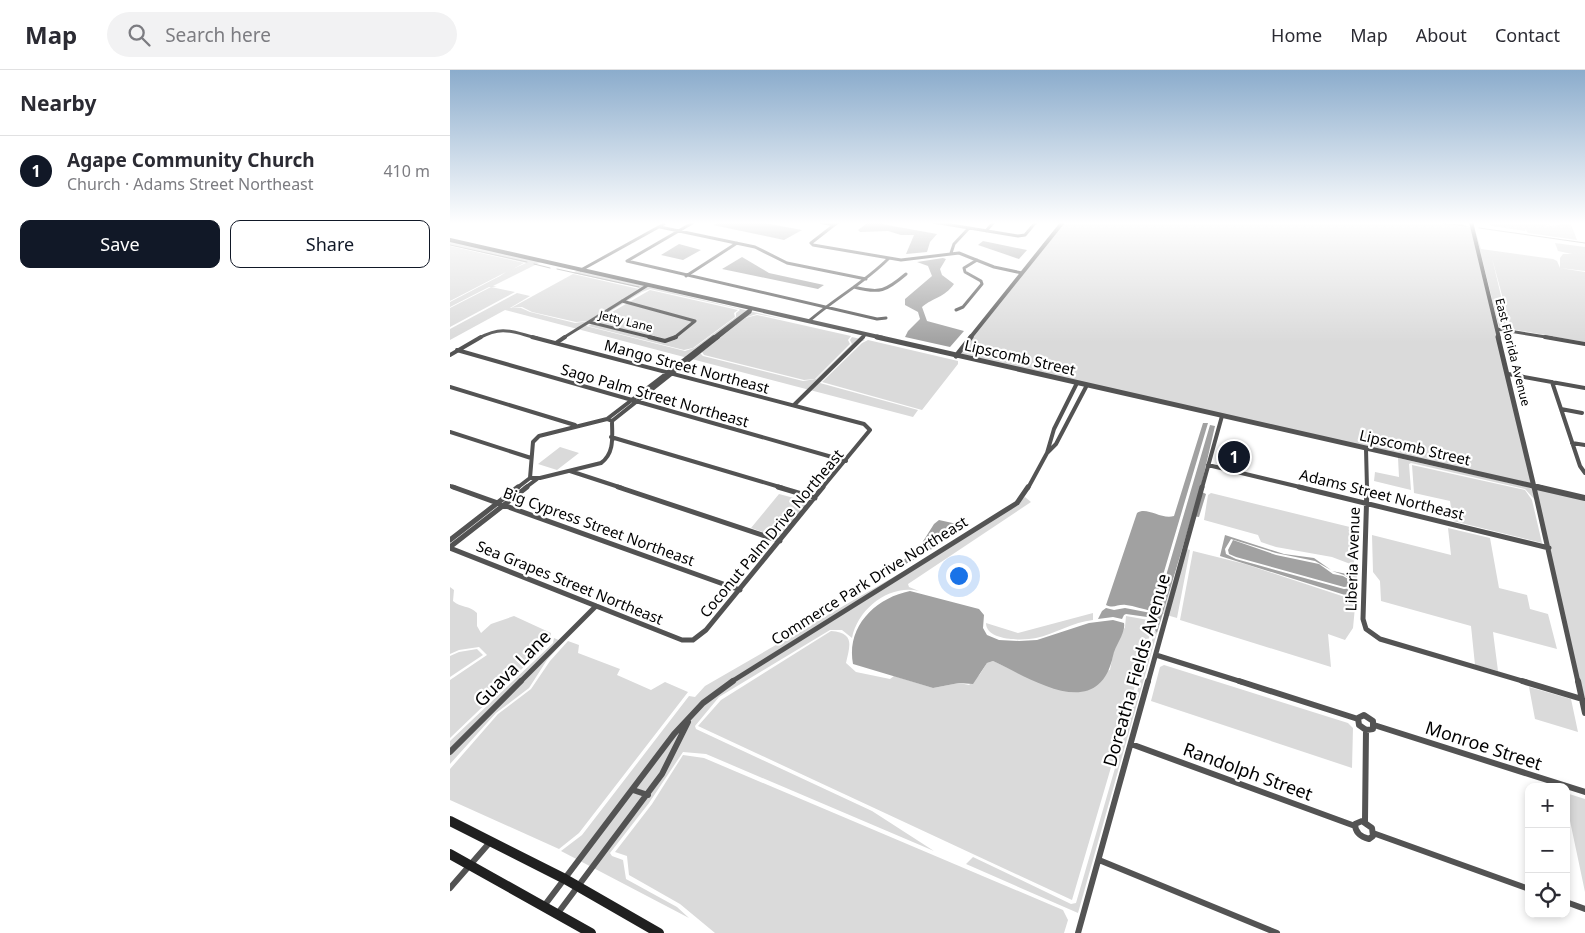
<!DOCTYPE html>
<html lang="en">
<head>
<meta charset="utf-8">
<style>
  :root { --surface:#fff; --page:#f2f2f3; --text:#2b2b33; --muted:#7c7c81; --line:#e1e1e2; --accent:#111827 }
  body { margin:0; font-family:"Noto Sans",sans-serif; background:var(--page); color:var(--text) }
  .controls { position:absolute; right:15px; bottom:15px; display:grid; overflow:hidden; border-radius:10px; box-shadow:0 2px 8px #0003 }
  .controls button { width:45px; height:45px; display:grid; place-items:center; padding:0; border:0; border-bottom:1px solid var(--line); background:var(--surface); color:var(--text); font:25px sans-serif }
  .you { position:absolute; left:508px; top:505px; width:18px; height:18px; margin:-12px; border:4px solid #fff; border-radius:50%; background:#1a73e8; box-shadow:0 0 0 8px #1a73e833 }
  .badge { display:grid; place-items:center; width:32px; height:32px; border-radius:50%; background:var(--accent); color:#fff; font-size:16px; font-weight:700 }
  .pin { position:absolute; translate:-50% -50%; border:2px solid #fff; box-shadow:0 1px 5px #0006 }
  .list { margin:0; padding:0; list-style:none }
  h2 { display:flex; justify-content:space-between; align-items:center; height:65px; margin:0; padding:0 20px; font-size:21px }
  h2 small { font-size:16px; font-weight:400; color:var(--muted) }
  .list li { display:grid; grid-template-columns:32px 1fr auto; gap:15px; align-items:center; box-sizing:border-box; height:70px; padding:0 20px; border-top:1px solid var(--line) }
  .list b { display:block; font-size:19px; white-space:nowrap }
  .list p { margin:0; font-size:16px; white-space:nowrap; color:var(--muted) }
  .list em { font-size:16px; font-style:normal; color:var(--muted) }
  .actions { display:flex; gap:10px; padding:15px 20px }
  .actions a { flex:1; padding:11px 0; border:1px solid var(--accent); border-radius:10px; text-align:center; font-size:18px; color:var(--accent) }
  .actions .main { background:var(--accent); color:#fff }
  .icon { flex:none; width:28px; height:28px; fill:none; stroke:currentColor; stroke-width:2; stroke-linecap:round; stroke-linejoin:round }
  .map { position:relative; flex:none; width:1135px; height:863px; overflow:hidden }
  header { display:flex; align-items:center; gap:30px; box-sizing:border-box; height:70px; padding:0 25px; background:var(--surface); border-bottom:1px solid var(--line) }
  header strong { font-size:24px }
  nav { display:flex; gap:28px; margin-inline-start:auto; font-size:18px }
  .search { width:350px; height:45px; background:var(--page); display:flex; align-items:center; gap:12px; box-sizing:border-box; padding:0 18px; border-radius:28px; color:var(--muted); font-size:19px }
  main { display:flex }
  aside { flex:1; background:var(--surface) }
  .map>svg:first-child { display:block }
  .green { fill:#dadada; fill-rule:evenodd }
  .water { fill:#a1a1a1 }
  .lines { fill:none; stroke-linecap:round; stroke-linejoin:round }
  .stream { stroke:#a1a1a1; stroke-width:1 }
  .minor-far3 { stroke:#535353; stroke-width:3 }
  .minor-far2 { stroke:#535353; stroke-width:4 }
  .minor-far1 { stroke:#535353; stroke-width:5 }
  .minor { stroke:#535353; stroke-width:6 }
  .tertiary-far2 { stroke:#535353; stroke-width:4 }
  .tertiary-far1 { stroke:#535353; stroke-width:5 }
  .tertiary { stroke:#535353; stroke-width:6 }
  .secondary { stroke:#202020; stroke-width:10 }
  .labels { text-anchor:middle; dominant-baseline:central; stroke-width:4.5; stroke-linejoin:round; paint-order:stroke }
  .far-street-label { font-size:12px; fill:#000; stroke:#fff }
  .street-label { font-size:15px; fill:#000; stroke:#fff }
  .near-street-label { font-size:18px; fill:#000; stroke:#fff }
</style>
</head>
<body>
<header>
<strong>Map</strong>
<div class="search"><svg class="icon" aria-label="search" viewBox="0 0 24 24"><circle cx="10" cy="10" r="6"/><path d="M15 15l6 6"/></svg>Search here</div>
<nav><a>Home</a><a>Map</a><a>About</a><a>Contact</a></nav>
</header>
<main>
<aside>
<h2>Nearby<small></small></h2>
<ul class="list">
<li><span class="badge">1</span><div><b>Agape Community Church</b><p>Church · Adams Street Northeast</p></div><em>410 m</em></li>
</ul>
<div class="actions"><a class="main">Save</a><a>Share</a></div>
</aside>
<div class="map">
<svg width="1135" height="863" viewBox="0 0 1135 863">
  <rect width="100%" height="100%" fill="#fff"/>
  <path class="green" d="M613,152H999L1001,154V152H1013L1014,156L1022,157L1084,417L1135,428V643L1084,417L506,286Z
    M1038,152H1066L1070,155L1069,152L1078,153L1074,152H1113L1093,155C1102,157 1111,155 1120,152L1127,170L1078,163L1075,159V161L1042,156Z
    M1025,160L1031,179L1103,189L1107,191L1110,198V188L1113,184H1122L1108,181L1105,173L1135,177V201L1110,198L1135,202V272L1061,259L1042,188L1059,259L1049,257Z
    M0,171L91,192L43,216L47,217H39L0,237V232L50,206L56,202L0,231V176L74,193L63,199L76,193L0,175Z
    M128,200L337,250L307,244L294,248L250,283L253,286L353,311L366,309L402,274L400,270L402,267L415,270L410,272L370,313L468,340L463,347L55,240L0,270V259L67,223L80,226L60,238H71L80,242L125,253L139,251L190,218L123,203ZM200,219L289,239L290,240L286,243V247L244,278L235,281L136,256L192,222Z
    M123,204L189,219L138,251L126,252L82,242L72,237L61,238Z
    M41,217L65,222L0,257V238Z
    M200,220L288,240L284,243L285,247L243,278L234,280L138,256Z
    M307,245L401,266L398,270L400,274L365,309L354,310L254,285L252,282L295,248Z
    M418,270L508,291V294L472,340L372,312L412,273Z
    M110,377L129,383L107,400L88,394Z
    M948,388L1082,418L1085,430L1075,419L961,393L959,394L961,420L924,411L925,402L949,407Z
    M962,395L1075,420L1082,430L1092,473L1003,451L1000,431L964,423Z
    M761,423L908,459L907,482L903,495L882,487L826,477L811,472L808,465L754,450L758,425Z
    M329,424L359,432L333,464L324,466L301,458Z
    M575,427L581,432L458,514L459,517L469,521C440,514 408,538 402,568L392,560H380L269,627L245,656L246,659L422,741L484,781L256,684L233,682L199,733L160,783L162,786L173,790L176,809L227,837L239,848L111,781L132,765L239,626L245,627L255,616L549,446Z
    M998,458L1040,468L1049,518L1077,525L1080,539L1098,544L1107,579L1043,562L1048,601L1025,595L1021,556L931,531L930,511L923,502L922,465L1001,485Z
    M733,478L740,480L727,548L713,544Z
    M743,481L795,494L895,527L905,537L903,558L895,570L878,564L881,597L730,550Z
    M0,517L4,520L3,531C11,538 19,535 27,543V556L31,563L41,554L64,546L101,563L100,572L0,668V610L37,585L29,577L9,580L0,584Z
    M643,543V550C623,552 605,564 586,568C573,571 536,571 536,553L568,563Z
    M676,546L704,551L622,830L248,656L271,630L381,561C405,563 400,575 396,593L406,602L440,609L444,606L483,618L509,613L519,615L530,604L537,593L543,591L591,613L660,600L664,579L675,557Z
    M705,560L707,563L628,843L516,794L523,787L621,834L626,833Z
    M104,568L113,572L97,590L79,618L46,643L0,694V671L103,573Z
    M118,571L129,575L128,583L170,599L167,605L201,620L215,612L238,622L129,763L109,779L0,730V699L48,644L81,619L100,591Z
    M27,579L33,585L0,607V586L9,582Z
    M714,595L898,653L903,658L902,698L701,631L710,597Z
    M1079,617L1121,629L1128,662L1085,649Z
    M233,685L254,688L613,840L618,850L614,863H265L230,834L179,805L177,786L165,782L202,734Z
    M1116,723L1135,729V822L1116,732Z"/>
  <path class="water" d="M268,152H310L352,160L334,170L263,155Z
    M419,152H435L433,154L437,155L487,164L480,172L477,182L456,184L464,165H451L438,161L410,162L408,160Z
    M533,171L577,180L569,189L528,175Z
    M229,174L251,180L233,190L211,185Z
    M292,187L319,203L374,215L368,219L272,199Z
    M493,188L496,189L490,199L492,205L504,214C494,228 484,227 472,237L477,251L514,261L500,277L455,267L458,261L470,249L468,242L455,235V229L482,206L478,196L467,192Z
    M753,353H758L703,539L701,541C693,539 684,536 676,535C667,534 664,539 656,535L687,443C697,436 711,450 724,446Z
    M760,355L765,356L750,421L756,424L749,447L742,446L707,563L705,560L707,551L704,548L676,544L674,545L672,549L663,547L648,549L652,541L656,538L664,540L675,538L701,543L706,540Z
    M489,450L507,454L508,459L484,474L482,479C471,483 458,496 447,496L472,473L484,454Z
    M775,465L834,484L864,488L881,500L865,491L826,483L781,469L775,479L776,484L786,489L894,519L905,518V512L894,505L882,501L907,506V527L899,528L895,525L770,486Z
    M783,470L826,485L869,494L883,504L893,506L903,512L902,516L894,517L786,487L779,484L778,480Z
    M460,521L529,539L534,545L533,558L537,565L549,570L569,571L587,570L639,553L663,550L674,553C676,563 665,575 663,586C648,654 582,609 543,591L537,593L523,614L509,613L483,618L403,594C396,557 425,528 460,521Z"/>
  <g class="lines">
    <path class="stream" d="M983,152L1016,156
      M1029,158L1135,173
      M0,175L77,192
      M84,194L100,198
      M107,199L189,217"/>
    <path class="minor-far3" d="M244,152L177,191L427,249L436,248
      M370,152L384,155
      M388,152L361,173L363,175L451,190L509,183L544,197L572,203
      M483,152L568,166L575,165L586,152
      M210,157L305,177L337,193L416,209
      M536,161L544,152
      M501,183L504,174L519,158
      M131,200L214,154
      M236,206L287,173
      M404,217C430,224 436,221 456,204
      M172,231L245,251L224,268
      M506,240L513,237L532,214L531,211L515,202L514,198L527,190
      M359,251C384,229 414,213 438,189
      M139,252L204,268
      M1047,259L1102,268
      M29,268C53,255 62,262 87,268
      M113,268L198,215
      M263,268L301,239
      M267,268L300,242L301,239
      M412,268L415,265"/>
    <path class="minor-far2" d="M82,267L414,354L420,360L372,418
      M199,267L215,271L226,267
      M1095,267L1135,274
      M106,273L115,267
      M7,280L396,391
      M0,285L31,267
      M1058,304L1135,318
      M1102,312L1130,396L1135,403
      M0,317L125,355
      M344,335L413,267
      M1111,339L1132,343
      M162,351L268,267
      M0,362L81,388
      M161,367L333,418
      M1122,373L1135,375
      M916,379L917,418
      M597,383L604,359L627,313
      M758,395L854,418
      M120,401L172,418
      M80,408L83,372L89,366L157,349L264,267
      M0,416L6,418
      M67,418L80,408H90L151,393C165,383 162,366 162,351L157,349
      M75,418L87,409
      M578,418L597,383L606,374L637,315
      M752,418L772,346"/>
    <path class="minor-far1" d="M3,417L290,520
      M168,417L330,471
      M328,417L365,428
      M849,417L1099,478
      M917,417L913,549L916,559L930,569L1076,612
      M1084,417L1128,612
      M0,470L68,417
      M0,477L77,417
      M0,478L232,570H243L256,560L373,417
      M706,585L792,612
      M70,612L146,536
      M281,612L567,433L578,417
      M698,612L752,417"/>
    <path class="minor" d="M789,611L908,649
      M1072,611L1132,629
      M1128,611L1135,643
      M914,645L923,651V659L916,660L909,655L908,648Z
      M924,655L1135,722
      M681,674L905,756
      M0,682L71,611
      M183,720L198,725
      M912,751L922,758L923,766L919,769C911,767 905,763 905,754Z
      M915,751L916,660
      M923,763L1079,819
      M649,790L827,863
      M0,818L41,771
      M1116,832L1135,839
      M94,836L224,664L253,633L283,611
      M108,843L212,704L238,652
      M628,863L698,611"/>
    <path class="tertiary-far2" d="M1021,152L1049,268
      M0,170L433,268
      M520,268L613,152"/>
    <path class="tertiary-far1" d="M427,267L1092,418
      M1048,267L1084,417
      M506,286L521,267"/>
    <path class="tertiary" d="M1087,417L1135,428"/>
    <path class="secondary" d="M0,751L115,809L209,863
      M0,784L141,863"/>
  </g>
  <linearGradient id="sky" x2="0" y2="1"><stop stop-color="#8baccc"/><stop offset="0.56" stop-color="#fff"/><stop offset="1" stop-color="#fff" stop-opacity="0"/></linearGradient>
  <rect width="1135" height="273" fill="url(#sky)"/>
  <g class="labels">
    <g class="far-street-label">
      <text transform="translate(176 251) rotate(14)">Jetty Lane</text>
      <text transform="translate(1063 282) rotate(76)">East Florida Avenue</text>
    </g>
    <g class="street-label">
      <text transform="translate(570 287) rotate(13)">Lipscomb Street</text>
      <text transform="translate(237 296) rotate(15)">Mango Street Northeast</text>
      <text transform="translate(205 325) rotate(16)">Sago Palm Street Northeast</text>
      <text transform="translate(965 377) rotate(13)">Lipscomb Street</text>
      <text transform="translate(932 424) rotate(14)">Adams Street Northeast</text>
      <text transform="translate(149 456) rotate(20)">Big Cypress Street Northeast</text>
      <text transform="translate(321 463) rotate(-50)">Coconut Palm Drive Northeast</text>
      <text transform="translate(902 489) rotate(-88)">Liberia Avenue</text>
      <text transform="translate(419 510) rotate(-32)">Commerce Park Drive Northeast</text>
      <text transform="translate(120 512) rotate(22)">Sea Grapes Street Northeast</text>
    </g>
    <g class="near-street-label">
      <text transform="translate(62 598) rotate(-45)">Guava Lane</text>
      <text transform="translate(686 600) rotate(-74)">Doreatha Fields Avenue</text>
      <text transform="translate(1034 675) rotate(18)">Monroe Street</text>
      <text transform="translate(798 701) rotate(20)">Randolph Street</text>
    </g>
  </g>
</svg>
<div class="controls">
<button>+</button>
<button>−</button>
<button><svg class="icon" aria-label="locate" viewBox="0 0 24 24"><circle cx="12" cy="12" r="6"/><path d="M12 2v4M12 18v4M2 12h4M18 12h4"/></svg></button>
</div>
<div class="you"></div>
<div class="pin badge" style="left:784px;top:387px">1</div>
</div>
</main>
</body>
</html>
